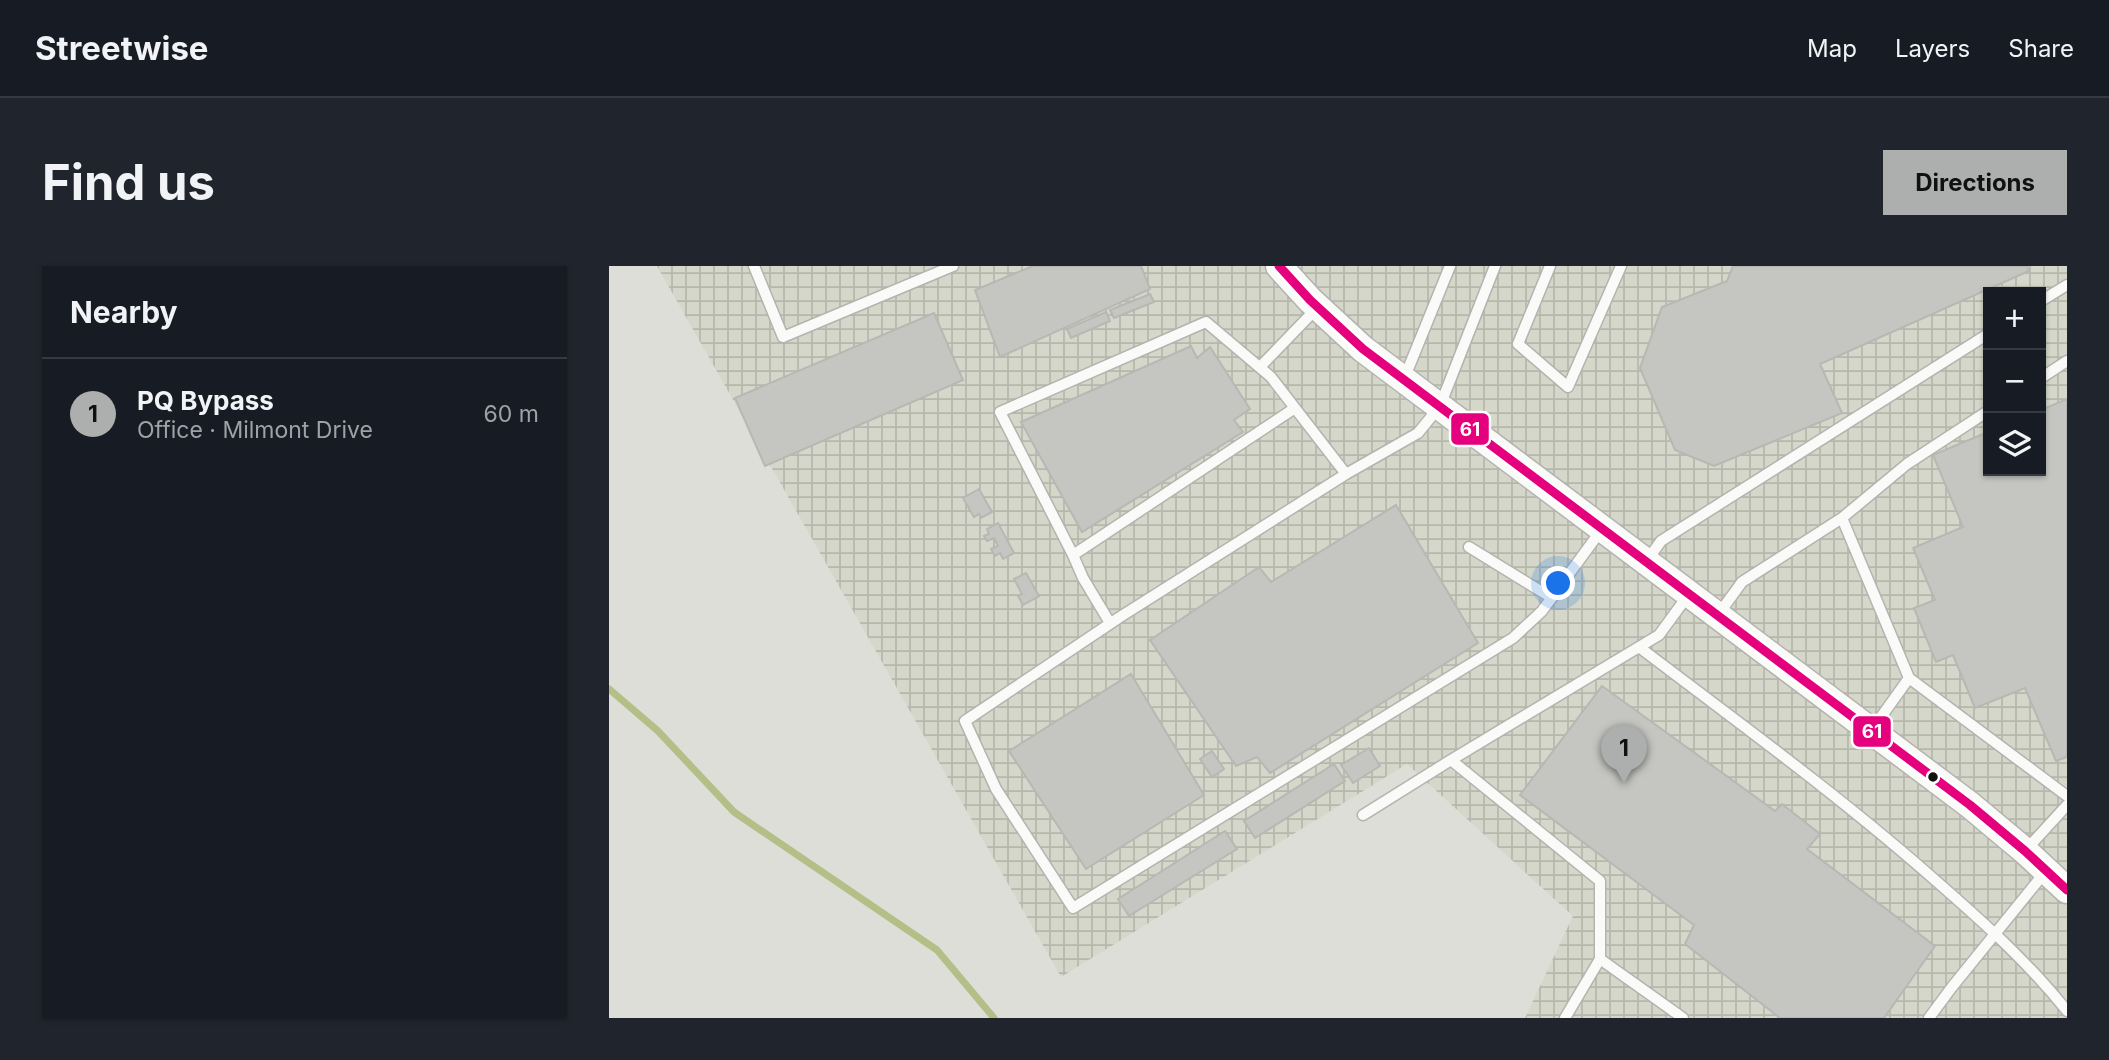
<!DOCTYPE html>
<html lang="en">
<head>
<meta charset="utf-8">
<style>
  :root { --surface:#171b24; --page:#20242c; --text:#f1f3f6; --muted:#9ea1a6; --line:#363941; --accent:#adaeae }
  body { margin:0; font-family:Inter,sans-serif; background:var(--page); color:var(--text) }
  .controls { position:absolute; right:21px; top:21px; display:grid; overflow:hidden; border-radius:0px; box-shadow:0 2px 5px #0004 }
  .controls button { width:63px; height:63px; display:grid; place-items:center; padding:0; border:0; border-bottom:2px solid var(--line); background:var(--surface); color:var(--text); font:35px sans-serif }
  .you { position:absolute; left:950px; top:318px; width:24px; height:24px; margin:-18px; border:5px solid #fff; border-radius:50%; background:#1a73e8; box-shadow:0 0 0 10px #1a73e833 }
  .badge { display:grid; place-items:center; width:46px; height:46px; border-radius:50%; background:var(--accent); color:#111; font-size:23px; font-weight:700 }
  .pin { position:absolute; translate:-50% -58px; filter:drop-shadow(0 2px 4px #0008) }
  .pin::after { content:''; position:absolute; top:37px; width:24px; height:21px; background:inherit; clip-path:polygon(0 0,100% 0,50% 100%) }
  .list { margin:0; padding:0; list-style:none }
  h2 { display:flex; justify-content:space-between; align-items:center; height:91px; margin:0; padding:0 28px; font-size:30px }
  h2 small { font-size:23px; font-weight:400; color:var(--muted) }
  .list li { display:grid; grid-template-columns:46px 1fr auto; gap:21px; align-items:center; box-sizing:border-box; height:112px; padding:0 28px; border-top:2px solid var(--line) }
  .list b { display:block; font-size:26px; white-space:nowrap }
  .list p { margin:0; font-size:23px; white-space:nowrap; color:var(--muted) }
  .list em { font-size:23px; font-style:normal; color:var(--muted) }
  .icon { flex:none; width:38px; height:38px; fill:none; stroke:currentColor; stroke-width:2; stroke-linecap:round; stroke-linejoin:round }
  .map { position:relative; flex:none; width:1458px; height:752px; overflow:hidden; border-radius:0px }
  header { display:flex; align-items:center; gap:42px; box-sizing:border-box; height:98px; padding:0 35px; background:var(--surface); border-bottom:2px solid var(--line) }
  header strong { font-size:33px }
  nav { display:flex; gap:38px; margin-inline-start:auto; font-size:24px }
  .intro { display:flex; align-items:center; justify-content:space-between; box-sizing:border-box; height:168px; padding:0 42px }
  h1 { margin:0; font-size:49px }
  .button { padding:18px 32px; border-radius:0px; background:var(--accent); color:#111; font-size:24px; font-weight:700 }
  main { display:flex; gap:42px; padding:0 42px }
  aside { flex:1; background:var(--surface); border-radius:0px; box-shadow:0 2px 5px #0004 }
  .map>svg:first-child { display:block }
  .industrial { fill:url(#industrial-grid); fill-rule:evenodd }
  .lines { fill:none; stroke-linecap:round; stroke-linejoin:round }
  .stream { stroke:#b4be87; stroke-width:7 }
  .building { fill:#c5c6c1; stroke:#b7b8b3; stroke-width:2 }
  .service-casing { stroke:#b3b3af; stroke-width:13 }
  .tertiary-casing { stroke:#b3b3af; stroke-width:29 }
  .service { stroke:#fafaf9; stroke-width:10 }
  .tertiary { stroke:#fafaf9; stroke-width:26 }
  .bus-1-casing { stroke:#fff; stroke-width:14 }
  .bus-1 { stroke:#e5007d; stroke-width:9 }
  .bus-dot { fill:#12120e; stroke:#fff; stroke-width:2.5 }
  .line-badge { stroke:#fff; stroke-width:2.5 }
  .badge-label { font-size:19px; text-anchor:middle; font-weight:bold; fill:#fff }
</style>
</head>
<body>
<header>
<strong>Streetwise</strong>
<nav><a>Map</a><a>Layers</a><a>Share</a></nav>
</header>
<div class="intro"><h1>Find us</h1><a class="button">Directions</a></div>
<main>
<aside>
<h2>Nearby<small></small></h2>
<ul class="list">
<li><span class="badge">1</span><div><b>PQ Bypass</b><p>Office · Milmont Drive</p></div><em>60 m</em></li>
</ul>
</aside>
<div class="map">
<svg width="1458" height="752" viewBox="0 0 1458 752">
  <defs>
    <pattern id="industrial-grid" width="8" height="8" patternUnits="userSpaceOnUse" patternTransform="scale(1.75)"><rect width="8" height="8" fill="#d4d7c9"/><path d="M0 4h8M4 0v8" fill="none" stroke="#b5b8ab"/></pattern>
  </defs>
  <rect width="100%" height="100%" fill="#ddded8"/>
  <path class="industrial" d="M48,0H1458V752H916L964,650L798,498L452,711ZM1379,26H1432V205H1379Z"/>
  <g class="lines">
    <path class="stream" d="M0,423L49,465L125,546L328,684L385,752"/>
  </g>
  <path class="building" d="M424,0H532L541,23L391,91L366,24Z
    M1124,0H1418L1420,5L1211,98L1233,147L1105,200L1066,184L1031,102L1053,41L1118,15Z
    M541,28L545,36L505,52L501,44Z
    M497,46L501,55L462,72L458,63Z
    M325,47L354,114L156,200L126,132Z
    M582,80L588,92L601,81L641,143L625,154L634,166L473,266L412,156Z
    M1458,133V491L1447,495L1416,422L1366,442L1344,389L1327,396L1305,342L1326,334L1304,282L1354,261L1324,189L1379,166V205H1432V144Z
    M370,223L383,246L372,252L370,248L365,251L354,232Z
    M787,239L869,377L661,507L648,491L627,500L541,374L650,301L662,316Z
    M389,257L405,287L394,293L391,287L386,290L382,283L389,280L385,272L378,275L375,270L380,268L378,263Z
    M417,307L430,330L414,339L409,330L413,328L405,313Z
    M522,408L595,529L477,603L400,485Z
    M993,420L1166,545L1173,538L1211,568L1198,583L1326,680L1275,752H1171L1076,678L1085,659L911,529Z
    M760,482L771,500L744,517L732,499Z
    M603,485L615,503L603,511L591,493Z
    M725,498L736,515L646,572L635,555Z
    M616,565L628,583L520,650L509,633Z"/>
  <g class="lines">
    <defs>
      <path id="service" d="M145,0L174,71L344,0
        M941,0L909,78L959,121L1012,0
        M1432,35L1458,19
        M651,101L708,42
        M1432,112L1458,95
        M795,113L841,0
        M686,142L464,289L391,146L597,56L662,111L737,208L511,351L356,455L387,523L464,642L904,372L933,345L993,263
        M737,208L809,167L831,140L886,0
        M1233,252L1298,198L1379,145
        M860,281L943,332
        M464,289L474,312L501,357
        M1037,296L1052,275L1379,68
        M1109,349L1133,316L1233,252L1300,412L1262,465
        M1030,381C1130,457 1232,531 1326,614C1373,655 1419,696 1458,745
        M1300,412L1458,530
        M754,549L842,494
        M1416,585L1458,539
        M956,752L991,693
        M1074,752L991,693V615L842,494L1050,369L1080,328
        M1320,752L1343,721L1437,605"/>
      <path id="tertiary" d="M670,0L701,34L754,83L1361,539L1416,585L1458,624"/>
    </defs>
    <use href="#service" class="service-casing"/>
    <use href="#tertiary" class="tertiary-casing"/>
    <use href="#service" class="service"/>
    <use href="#tertiary" class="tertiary"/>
    <defs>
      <path id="bus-1" d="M670,0L701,34L754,83L1361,539L1416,585L1458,624"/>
    </defs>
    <use href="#bus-1" class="bus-1-casing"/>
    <use href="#bus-1" class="bus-1"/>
  </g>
  <circle class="bus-dot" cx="1324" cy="511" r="6"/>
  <g class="line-badge">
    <rect x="841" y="146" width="40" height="34" rx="7" fill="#e5007d"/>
    <rect x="1243" y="449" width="40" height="33" rx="7" fill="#e5007d"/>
  </g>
  <g class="badge-label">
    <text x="861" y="170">61</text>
    <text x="1263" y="472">61</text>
  </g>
</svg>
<div class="controls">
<button>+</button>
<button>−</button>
<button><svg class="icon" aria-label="layers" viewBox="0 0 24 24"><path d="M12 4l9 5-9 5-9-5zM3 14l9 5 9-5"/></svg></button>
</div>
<div class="you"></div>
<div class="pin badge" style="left:1015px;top:517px">1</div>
</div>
</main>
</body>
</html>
